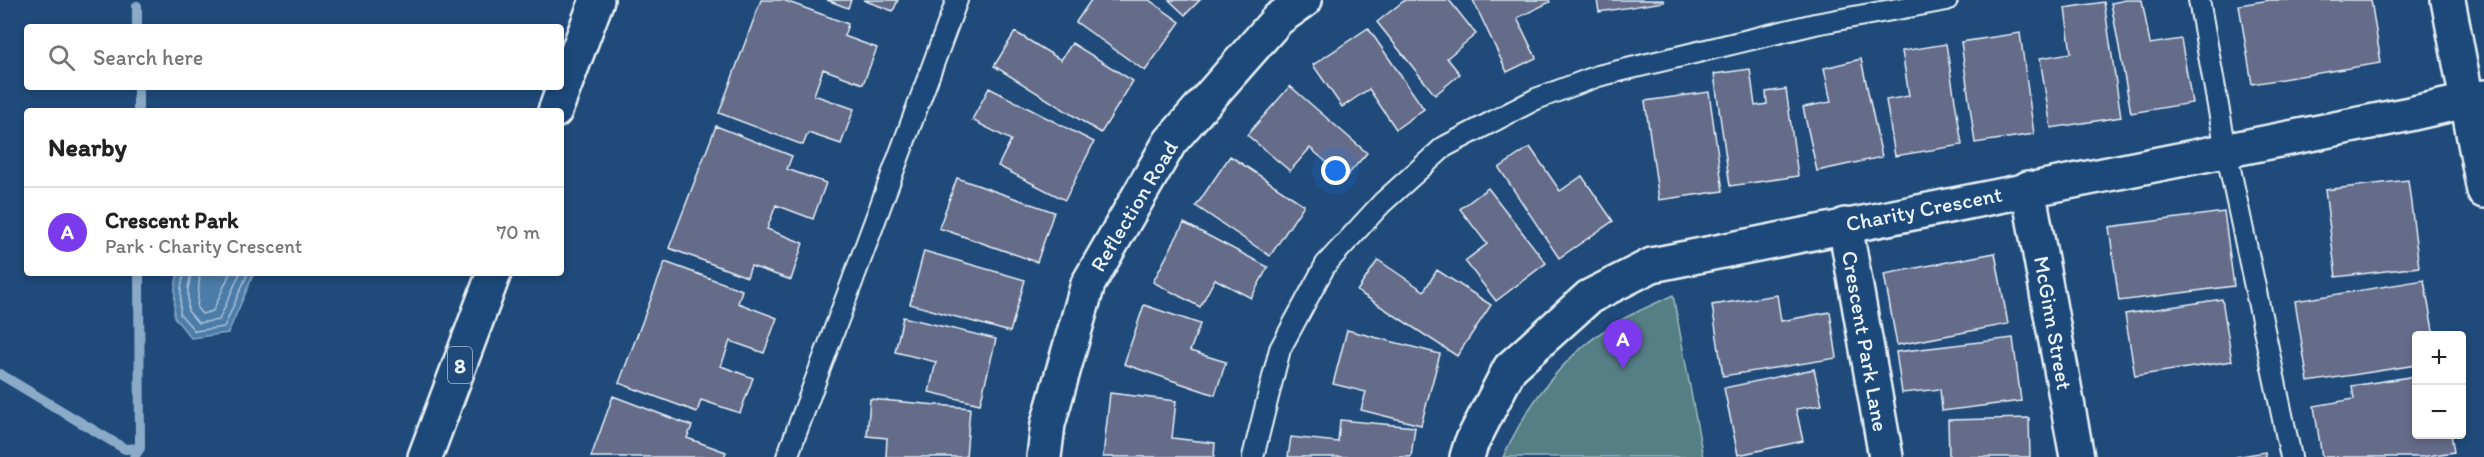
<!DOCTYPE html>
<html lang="en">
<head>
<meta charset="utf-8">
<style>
  :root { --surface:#fff; --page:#f2f2f2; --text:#222; --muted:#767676; --line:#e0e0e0; --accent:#7c3aed }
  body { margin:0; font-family:Itim,sans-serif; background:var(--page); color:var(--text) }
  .controls { position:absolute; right:18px; bottom:18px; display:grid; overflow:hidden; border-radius:6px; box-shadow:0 3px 9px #0003 }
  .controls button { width:54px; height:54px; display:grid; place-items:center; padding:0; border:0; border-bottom:2px solid var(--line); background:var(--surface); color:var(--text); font:30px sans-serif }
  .you { position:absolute; left:1336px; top:171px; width:21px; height:21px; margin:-15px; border:4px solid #fff; border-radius:50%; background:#1a73e8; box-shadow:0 0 0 9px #1a73e833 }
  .badge { display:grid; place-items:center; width:39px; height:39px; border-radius:50%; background:var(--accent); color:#fff; font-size:20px; font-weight:700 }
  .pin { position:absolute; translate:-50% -50px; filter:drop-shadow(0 2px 3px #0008) }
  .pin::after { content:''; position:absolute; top:32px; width:21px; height:18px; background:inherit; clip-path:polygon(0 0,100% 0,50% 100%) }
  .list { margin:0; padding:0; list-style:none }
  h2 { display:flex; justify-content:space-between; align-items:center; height:78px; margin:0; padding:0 24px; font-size:26px }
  h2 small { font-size:20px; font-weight:400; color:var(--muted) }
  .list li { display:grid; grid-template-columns:39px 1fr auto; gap:18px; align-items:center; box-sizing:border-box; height:90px; padding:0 24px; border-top:2px solid var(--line) }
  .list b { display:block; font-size:22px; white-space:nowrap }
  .list p { margin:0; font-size:20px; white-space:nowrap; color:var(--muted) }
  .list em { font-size:20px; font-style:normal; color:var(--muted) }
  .icon { flex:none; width:33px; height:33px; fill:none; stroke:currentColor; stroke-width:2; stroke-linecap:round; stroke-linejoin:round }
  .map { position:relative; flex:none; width:2484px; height:457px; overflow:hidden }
  .search { position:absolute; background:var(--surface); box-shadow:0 3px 9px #0003; left:24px; top:24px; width:540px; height:66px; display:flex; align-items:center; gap:15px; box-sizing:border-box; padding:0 21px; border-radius:6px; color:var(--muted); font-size:22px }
  .panel { position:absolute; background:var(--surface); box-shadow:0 3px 9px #0003; left:24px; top:108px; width:540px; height:168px; border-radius:6px }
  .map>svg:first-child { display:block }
  .green { fill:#567e85; stroke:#9fb8be; stroke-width:1.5 }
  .water { fill:#4c7ba8; stroke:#8aaac8; stroke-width:1.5 }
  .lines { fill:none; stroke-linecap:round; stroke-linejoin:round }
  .shore { stroke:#aac2d8; stroke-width:1.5 }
  .stream { stroke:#8aaac8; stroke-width:10 }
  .building { fill:#656c8a; stroke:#e8f1f8; stroke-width:1.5 }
  .lane-casing { stroke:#e8f1f8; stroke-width:24 }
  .street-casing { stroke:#e8f1f8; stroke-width:38 }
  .secondary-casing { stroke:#e8f1f8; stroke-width:38 }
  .primary-casing { stroke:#e8f1f8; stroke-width:38 }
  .lane { stroke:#1f4a7a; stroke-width:20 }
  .street { stroke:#1f4a7a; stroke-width:33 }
  .secondary { stroke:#1f4a7a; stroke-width:33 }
  .primary { stroke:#1f4a7a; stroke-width:33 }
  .labels { text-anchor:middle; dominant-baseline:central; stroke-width:4.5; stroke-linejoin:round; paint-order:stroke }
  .shield { fill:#1f4a7a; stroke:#acbfd2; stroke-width:1.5 }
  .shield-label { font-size:21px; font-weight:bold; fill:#e8f1f8 }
  .street-label { font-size:22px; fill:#e8f1f8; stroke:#1f4a7a }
</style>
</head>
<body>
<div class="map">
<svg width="2484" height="457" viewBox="0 0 2484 457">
  <rect width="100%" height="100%" fill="#1f4a7a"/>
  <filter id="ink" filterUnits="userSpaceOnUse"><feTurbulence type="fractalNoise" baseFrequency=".0167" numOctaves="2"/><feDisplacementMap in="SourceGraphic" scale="12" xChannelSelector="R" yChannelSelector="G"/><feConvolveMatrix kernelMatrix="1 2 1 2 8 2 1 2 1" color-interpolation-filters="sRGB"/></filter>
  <g filter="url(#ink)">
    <path class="green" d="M1673,295L1703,457H1503C1528,403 1562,356 1614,324C1632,313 1653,305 1673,295Z"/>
    <path class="water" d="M178,273H254L228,333L191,338L174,317L175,287Z"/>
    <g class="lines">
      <path class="shore" d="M184,273L181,288L180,314L195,331L224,327L248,273
        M191,273L188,289V311L198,323L219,320L240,273
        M200,273L197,308L202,314L213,311L230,273"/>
      <path class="stream" d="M137,6V27
        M138,87V111
        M0,374L125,449L140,448
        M134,457L140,448L139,273"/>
    </g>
    <path class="building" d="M761,0H783L848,24L844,36L877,48L863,84L823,69L814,95L854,109L841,144L808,133L803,145L719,113Z
      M827,0H851L848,8Z
      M863,0H898L893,11Z
      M1091,0H1149L1180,22L1145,71L1076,22Z
      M1169,0H1200L1185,15Z
      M1405,0H1449L1476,34L1447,58L1460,74L1435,95L1377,22Z
      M1473,0H1549L1550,2L1517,18L1536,58L1507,72Z
      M1597,0H1663L1664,2L1599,12Z
      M2126,0H2142L2150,44L2181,39L2192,103L2131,113L2111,3Z
      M2270,0H2371L2381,63L2252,84L2239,5Z
      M2104,2L2121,117L2051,128L2040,58L2071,53L2065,8Z
      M1368,28L1424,109L1396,129L1369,89L1342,107L1313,65Z
      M1015,32L1061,60L1072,43L1133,81L1101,133L994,66Z
      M2020,33L2034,134L1975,143L1961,42Z
      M1946,44L1962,145L1895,156L1886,100L1909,96L1902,51Z
      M1861,59L1882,157L1817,171L1803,107L1831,102L1824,68Z
      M1750,69L1755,106L1767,104L1766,92L1786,89L1798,176L1730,186L1714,74Z
      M1290,86L1367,153L1345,178L1310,148L1290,171L1247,135Z
      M989,88L1094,142L1065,200L998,166L1011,140L972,120Z
      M1709,92L1723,191L1659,200L1645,101Z
      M716,126L792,156L787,169L826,183L813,219L776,205L767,229L803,243L791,280L751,266L747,277L669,248Z
      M1530,147L1560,191L1582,176L1613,221L1559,258L1499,168Z
      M1230,156L1304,205L1270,256L1196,206Z
      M957,178L1054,212L1037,262L939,228Z
      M2408,180L2419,267L2336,277L2325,190Z
      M1488,188L1546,263L1496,301L1465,261L1487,244L1460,209Z
      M2224,212L2234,286L2119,301L2109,227Z
      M1184,223L1268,267L1251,298L1215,279L1200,307L1153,282Z
      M924,251L1025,280L1010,332L910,304Z
      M1995,253L2008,324L1897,345L1884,274Z
      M1378,260L1424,291L1437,270L1491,305L1457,356L1357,291Z
      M665,262L742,290L738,303L777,318L764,353L730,341L721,366L753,378L740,413L701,400L697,412L619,383Z
      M2424,280L2434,336H2416V365L2308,382L2295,301Z
      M1777,295L1781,321L1830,312L1837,358L1723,376L1712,305Z
      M2222,299L2232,361L2135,376L2125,314Z
      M1144,305L1200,324L1190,351L1226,362L1215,395L1124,364Z
      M903,317L996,339L980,404L929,392L936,362L895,352Z
      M1347,330L1440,354L1421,425L1361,410L1366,392L1333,384Z
      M2013,338L2021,401L1942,411L1940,389L1902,393L1896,352Z
      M1814,369L1822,405L1796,409L1803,441L1738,455L1724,388Z
      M2416,376V434H2451L2454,452L2421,457H2322L2314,406L2354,399L2352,386Z
      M1110,393L1176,401L1172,438L1215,443L1214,457H1103Z
      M613,396L692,426L687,438L726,452L724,457H591Z
      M870,399L970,408L966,457H886L887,438L867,436Z
      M2029,418L2030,457H1949L1948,420Z
      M1340,420L1415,427L1411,457H1288L1291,437L1338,442Z
      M2265,452L2266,457H2235Z"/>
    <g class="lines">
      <defs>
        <path id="lane" d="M2199,0L2226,150L2291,457
          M787,457L957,0
          M1253,457L1280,349L1326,264L1382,203L1444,147L1536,99L1598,76L1815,24L1947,0"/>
        <path id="street" d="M2448,0L2484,191
          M2028,188L2077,457
          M1845,225L1886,457
          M1467,457L1471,444L1510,368L1589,297L1652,265L2405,115L2484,97"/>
        <path id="secondary" d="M1044,457L1048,424L1088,284L1170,142L1278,19L1305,0"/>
        <path id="primary" d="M555,111L597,0
          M425,457L494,273"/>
      </defs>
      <use href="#lane" class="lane-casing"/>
      <use href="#street" class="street-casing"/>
      <use href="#secondary" class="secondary-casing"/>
      <use href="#primary" class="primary-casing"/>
      <use href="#lane" class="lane"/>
      <use href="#street" class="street"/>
      <use href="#secondary" class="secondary"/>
      <use href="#primary" class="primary"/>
    </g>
  </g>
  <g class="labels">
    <rect class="shield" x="448" y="347" width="24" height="36" rx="4.5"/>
    <g class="shield-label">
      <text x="460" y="365">8</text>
    </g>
    <g class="street-label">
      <text transform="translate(1134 206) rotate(-59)">Reflection Road</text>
      <text transform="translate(1924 209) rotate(-11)">Charity Crescent</text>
      <text transform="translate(2053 323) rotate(80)">McGinn Street</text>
      <text transform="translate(1865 341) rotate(80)">Crescent Park Lane</text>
    </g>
  </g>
</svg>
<div class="controls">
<button>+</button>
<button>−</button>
</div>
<div class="you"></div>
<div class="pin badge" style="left:1623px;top:369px">A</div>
<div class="search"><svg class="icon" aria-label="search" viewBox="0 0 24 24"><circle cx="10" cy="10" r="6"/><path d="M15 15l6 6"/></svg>Search here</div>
<section class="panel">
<h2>Nearby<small></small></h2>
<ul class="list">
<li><span class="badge">A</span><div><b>Crescent Park</b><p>Park · Charity Crescent</p></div><em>70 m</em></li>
</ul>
</section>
</div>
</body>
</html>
